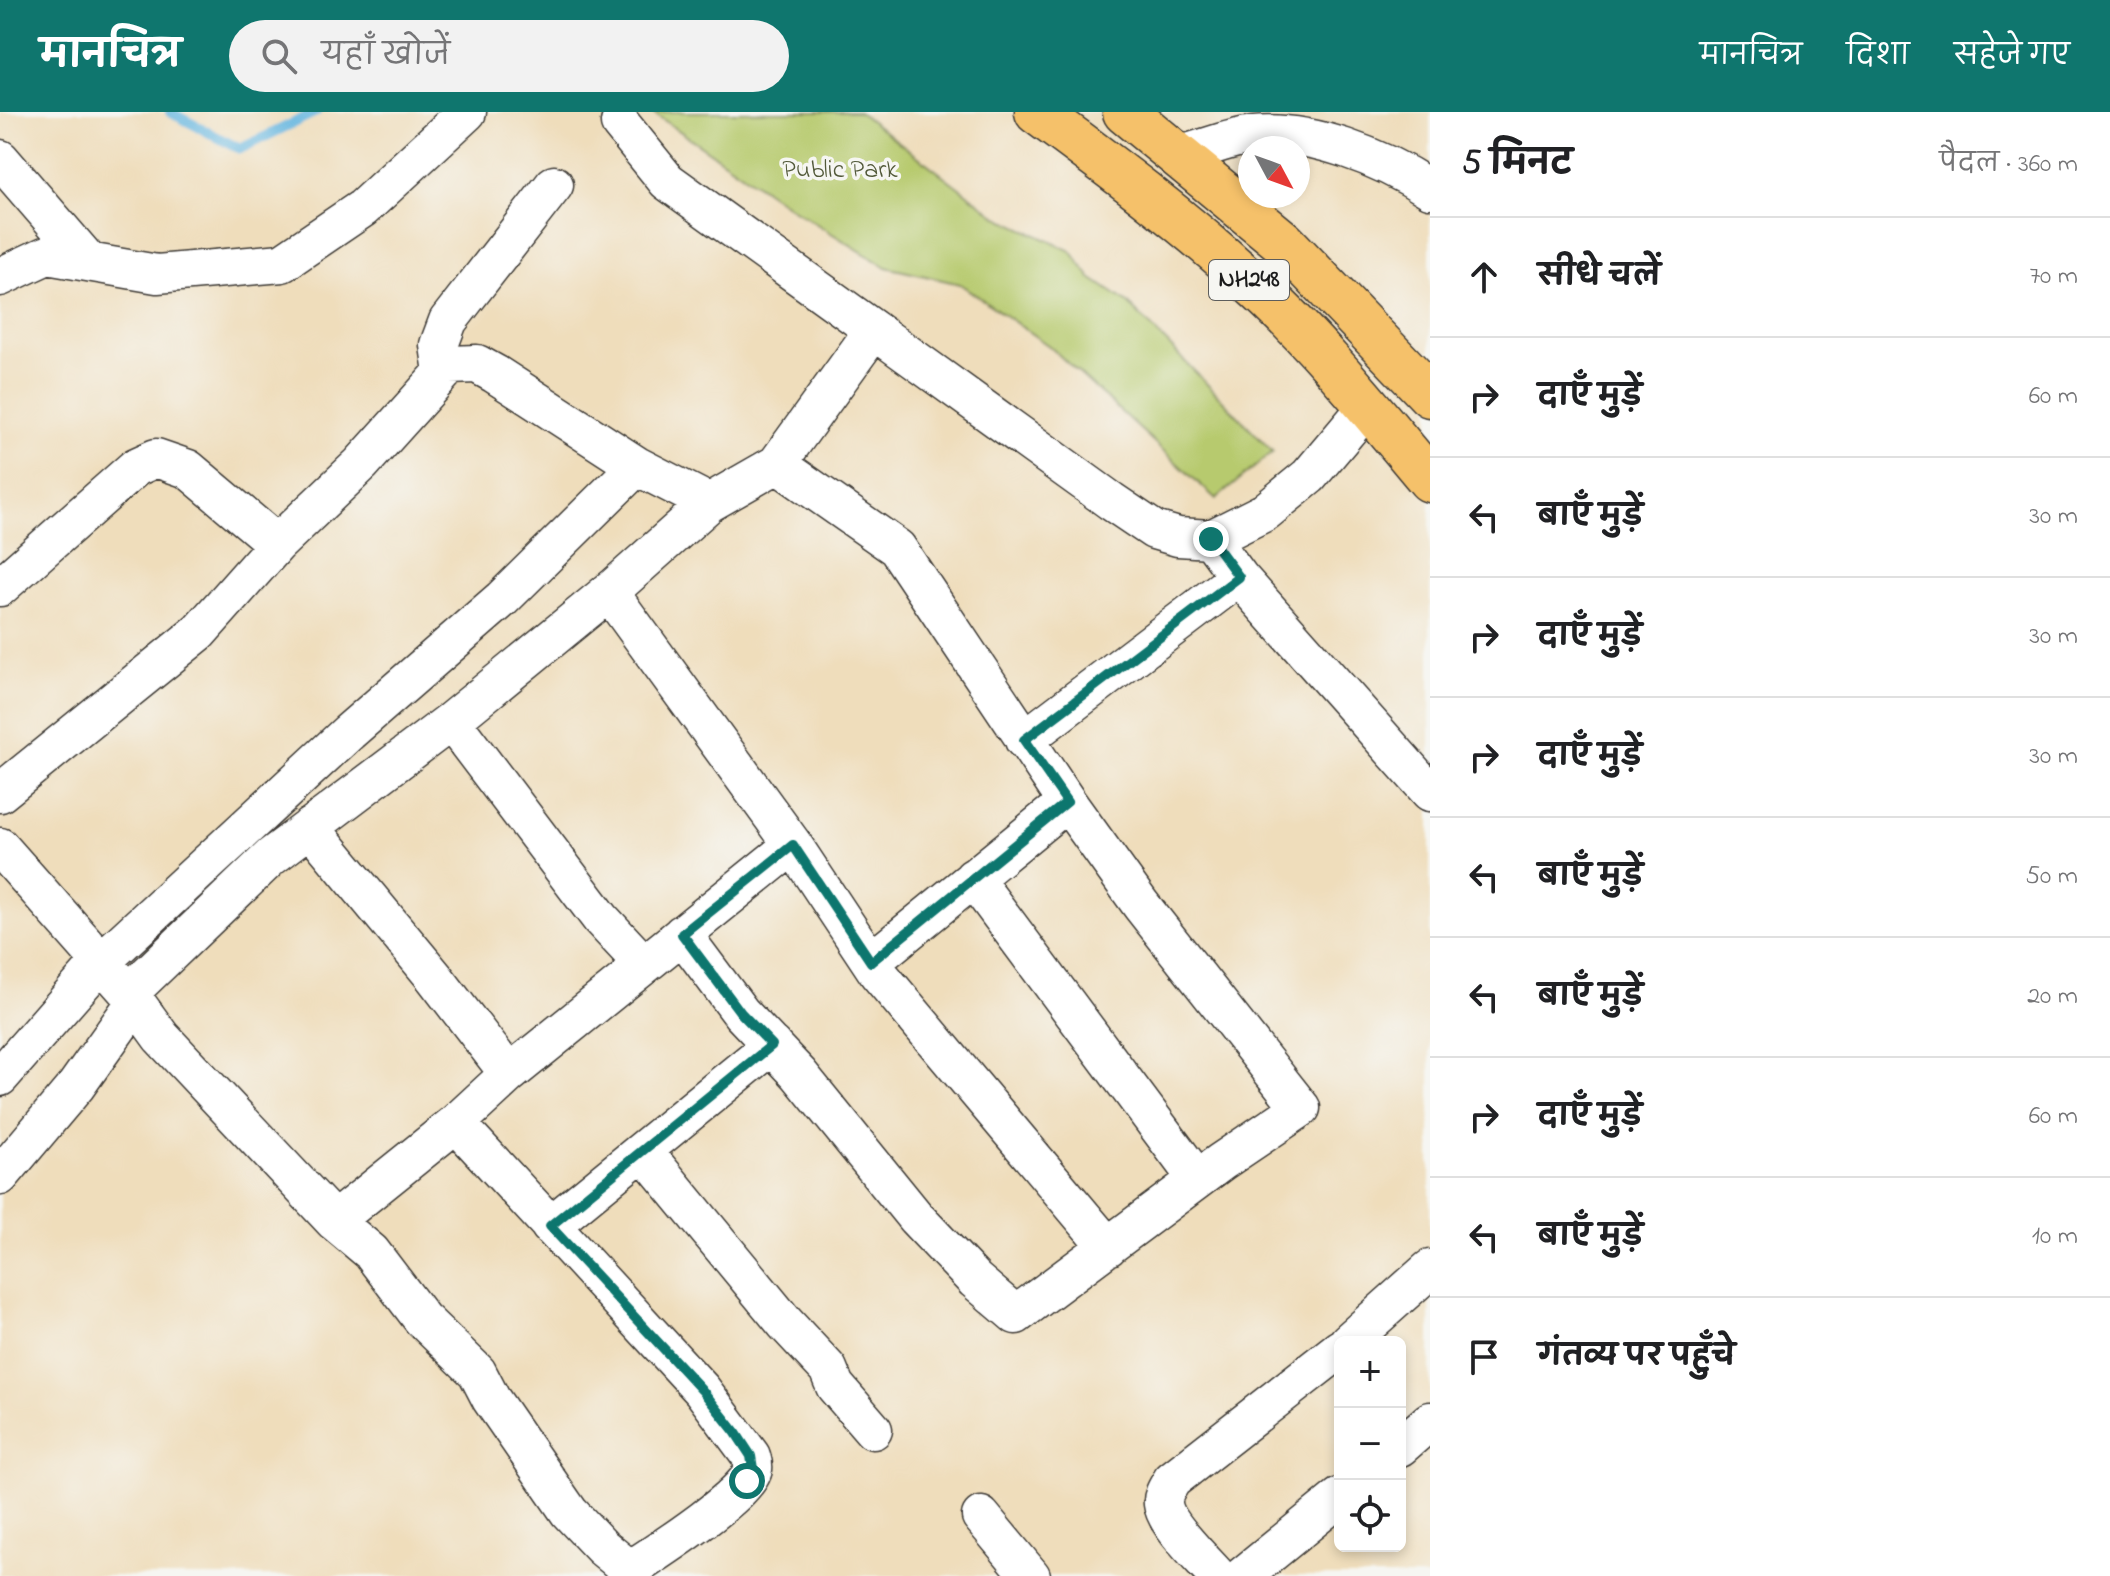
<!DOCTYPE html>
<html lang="hi">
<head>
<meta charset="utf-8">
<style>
  :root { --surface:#fff; --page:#f2f2f2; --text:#202124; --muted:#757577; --line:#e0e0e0; --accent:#0f766e }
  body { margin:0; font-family:"Indie Flower","Playpen Sans Deva",sans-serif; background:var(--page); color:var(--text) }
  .controls { position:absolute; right:24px; bottom:24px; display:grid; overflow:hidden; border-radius:12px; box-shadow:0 4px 12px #0003 }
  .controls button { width:72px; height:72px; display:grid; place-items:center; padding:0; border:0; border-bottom:2px solid var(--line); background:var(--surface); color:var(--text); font:40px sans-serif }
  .compass { position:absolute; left:1238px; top:24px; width:72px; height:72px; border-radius:50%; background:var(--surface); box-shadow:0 4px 12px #0003; rotate:131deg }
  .stop { position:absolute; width:24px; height:24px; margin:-18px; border:6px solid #0f766e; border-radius:50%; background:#fff }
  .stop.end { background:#0f766e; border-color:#fff; box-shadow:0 2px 8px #0008 }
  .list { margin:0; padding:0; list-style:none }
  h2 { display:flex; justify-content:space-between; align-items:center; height:104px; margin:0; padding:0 32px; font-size:34px }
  h2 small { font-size:26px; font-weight:400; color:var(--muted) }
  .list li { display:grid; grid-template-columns:52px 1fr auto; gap:24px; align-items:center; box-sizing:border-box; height:120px; padding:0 32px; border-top:2px solid var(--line) }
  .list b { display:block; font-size:30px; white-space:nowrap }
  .list em { font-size:26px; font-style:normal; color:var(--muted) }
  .icon { flex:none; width:44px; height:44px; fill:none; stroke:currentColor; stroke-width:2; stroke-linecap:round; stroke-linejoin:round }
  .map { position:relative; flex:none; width:1430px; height:1464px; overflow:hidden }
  header { display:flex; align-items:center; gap:48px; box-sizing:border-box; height:112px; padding:0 40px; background:var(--accent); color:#fff }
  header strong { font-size:38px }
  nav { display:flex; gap:44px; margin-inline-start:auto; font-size:28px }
  .search { width:560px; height:72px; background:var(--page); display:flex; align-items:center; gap:20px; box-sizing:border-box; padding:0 28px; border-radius:44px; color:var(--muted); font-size:30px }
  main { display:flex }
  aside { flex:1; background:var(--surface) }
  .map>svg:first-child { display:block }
  .green { fill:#b7ca6e; stroke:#6a7345; stroke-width:2 }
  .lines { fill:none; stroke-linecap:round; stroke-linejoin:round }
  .stream { stroke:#63b5df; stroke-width:10 }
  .street-casing { stroke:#3c3934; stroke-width:41 }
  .highway-casing { stroke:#3c3934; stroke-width:47 }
  .street { stroke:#fff; stroke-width:38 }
  .highway { stroke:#f5c16b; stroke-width:44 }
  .route { stroke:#0f766e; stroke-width:10 }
  .labels { text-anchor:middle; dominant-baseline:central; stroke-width:7; stroke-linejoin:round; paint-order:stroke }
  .shield { fill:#f6f6f2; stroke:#5d5d5c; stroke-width:2 }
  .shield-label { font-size:24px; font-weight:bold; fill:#1c1c1c }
  .park-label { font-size:26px; fill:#525939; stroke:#f6f6f2 }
</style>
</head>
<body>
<header>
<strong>मानचित्र</strong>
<div class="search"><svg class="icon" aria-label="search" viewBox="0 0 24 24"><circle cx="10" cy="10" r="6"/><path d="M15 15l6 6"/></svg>यहाँ खोजें</div>
<nav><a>मानचित्र</a><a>दिशा</a><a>सहेजे गए</a></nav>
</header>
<main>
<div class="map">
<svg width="1430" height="1464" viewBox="0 0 1430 1464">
  <rect width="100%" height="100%" fill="#f6f6f2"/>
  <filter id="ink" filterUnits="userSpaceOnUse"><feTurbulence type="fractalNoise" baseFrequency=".0125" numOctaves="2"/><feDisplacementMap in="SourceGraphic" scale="16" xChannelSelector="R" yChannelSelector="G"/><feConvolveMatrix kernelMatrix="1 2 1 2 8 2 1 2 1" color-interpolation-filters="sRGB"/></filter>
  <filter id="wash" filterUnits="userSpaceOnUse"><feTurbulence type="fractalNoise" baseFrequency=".006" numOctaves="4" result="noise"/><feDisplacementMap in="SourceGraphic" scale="32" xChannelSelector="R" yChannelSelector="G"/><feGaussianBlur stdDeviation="1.8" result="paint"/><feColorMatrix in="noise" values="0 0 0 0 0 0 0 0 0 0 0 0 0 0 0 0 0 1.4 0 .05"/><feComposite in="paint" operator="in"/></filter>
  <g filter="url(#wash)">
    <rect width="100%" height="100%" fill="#efddbb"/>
    <path class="green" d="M652,0H859L998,105L1071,139L1091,166L1128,191L1273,340L1216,387L1049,234L960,172L886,155L791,96Z"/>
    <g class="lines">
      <path class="stream" d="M170,0L240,37L316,0"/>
    </g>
  </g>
  <g filter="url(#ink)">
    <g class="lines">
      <defs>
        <path id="street" d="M620,11L667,69L874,218L777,352
          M1180,43C1204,37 1229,26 1253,23C1311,17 1382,46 1430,77
          M0,47L89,150
          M0,165L47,143L157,162L282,151L363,96L467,0
          M874,218L1111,389L1154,418L1178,425L1211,427L1265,400L1309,364L1368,294
          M443,260L439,233L448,209L554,73
          M1211,427L1239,465L1430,680
          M0,475L136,355L156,346L188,357L277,432
          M451,609L601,807L644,853
          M1024,628L1239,465
          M0,681L199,520L277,432L361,352L450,253L477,252L495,262L637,354L709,391L616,474L451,609L271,745L129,881
          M310,715L435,866L509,962L793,733L609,480
          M793,733L878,861L1108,1135
          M0,735L129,881L161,925L334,1109L371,1140L422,1207L477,1260L491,1287L569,1400L602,1435L630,1458C653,1443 750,1381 753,1357C754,1353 752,1348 751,1344L702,1278L456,1011L509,962
          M973,766L1197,1067
          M682,822L741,901L799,962L916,1106L975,1168L1016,1203L1221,1050L1301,996L1141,793L1067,690L897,436L777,352L709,391
          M871,850L1067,690
          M0,965L101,850L349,620L502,487L637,354
          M644,1040L785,1211L828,1257L835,1274L873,1318
          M0,1064L76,974L135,891
          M334,1109L456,1011
          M550,1114L772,933
          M1348,1230L1430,1157
          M1400,1335L1430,1309
          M981,1404L1031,1464
          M1217,1464C1203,1448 1165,1412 1163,1392C1162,1383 1168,1375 1172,1368L1340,1237
          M1243,1464L1340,1385"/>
        <path id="highway" d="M1037,0C1109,53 1180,106 1246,166C1314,226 1372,299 1430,368
          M1125,0L1284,131L1430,283"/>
      </defs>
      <use href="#street" class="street-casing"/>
      <use href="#highway" class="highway-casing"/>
      <use href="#street" class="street"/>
      <use href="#highway" class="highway"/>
    </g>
  </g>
  <g class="lines" filter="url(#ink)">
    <path class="route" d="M747,1369L753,1357L751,1344L736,1321L702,1278L550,1114L772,933L741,901L682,822L793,733L871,850L1067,690L1024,628L1239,465L1211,427"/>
  </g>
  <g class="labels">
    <rect class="shield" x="1209" y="148" width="80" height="40" rx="6"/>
    <g class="shield-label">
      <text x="1249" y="168">NH248</text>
    </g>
    <g class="park-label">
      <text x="840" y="59">Public Park</text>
    </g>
  </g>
</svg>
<div class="controls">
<button>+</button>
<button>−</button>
<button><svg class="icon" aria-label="locate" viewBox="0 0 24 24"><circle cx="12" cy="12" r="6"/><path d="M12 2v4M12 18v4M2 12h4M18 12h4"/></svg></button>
</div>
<svg class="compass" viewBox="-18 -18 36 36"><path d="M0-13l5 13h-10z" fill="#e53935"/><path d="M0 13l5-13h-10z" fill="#757577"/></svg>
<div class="stop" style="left:747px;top:1369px"></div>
<div class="stop end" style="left:1211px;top:427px"></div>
</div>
<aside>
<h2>5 मिनट<small>पैदल · 360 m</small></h2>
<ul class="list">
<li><svg class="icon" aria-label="ahead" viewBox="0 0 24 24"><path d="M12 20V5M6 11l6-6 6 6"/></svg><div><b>सीधे चलें</b></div><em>70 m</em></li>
<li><svg class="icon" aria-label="right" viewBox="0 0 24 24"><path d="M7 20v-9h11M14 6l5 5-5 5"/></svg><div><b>दाएँ मुड़ें</b></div><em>60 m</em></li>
<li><svg class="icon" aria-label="left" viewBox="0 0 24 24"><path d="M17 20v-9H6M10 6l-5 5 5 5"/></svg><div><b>बाएँ मुड़ें</b></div><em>30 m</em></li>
<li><svg class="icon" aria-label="right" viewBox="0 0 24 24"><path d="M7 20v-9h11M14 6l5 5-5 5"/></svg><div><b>दाएँ मुड़ें</b></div><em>30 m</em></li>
<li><svg class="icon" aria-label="right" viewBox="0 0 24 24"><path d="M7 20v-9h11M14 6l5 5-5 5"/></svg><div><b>दाएँ मुड़ें</b></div><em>30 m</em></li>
<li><svg class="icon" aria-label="left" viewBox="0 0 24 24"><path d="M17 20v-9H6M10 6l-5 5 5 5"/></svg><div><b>बाएँ मुड़ें</b></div><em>50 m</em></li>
<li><svg class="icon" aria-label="left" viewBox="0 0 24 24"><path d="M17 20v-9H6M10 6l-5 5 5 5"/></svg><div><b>बाएँ मुड़ें</b></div><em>20 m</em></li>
<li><svg class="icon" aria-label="right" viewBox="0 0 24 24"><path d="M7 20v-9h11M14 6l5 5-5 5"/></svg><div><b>दाएँ मुड़ें</b></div><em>60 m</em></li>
<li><svg class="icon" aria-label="left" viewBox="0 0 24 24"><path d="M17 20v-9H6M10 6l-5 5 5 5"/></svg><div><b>बाएँ मुड़ें</b></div><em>10 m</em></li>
<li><svg class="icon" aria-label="arrive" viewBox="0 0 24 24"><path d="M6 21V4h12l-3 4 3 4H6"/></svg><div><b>गंतव्य पर पहुँचे</b></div></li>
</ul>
</aside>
</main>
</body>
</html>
